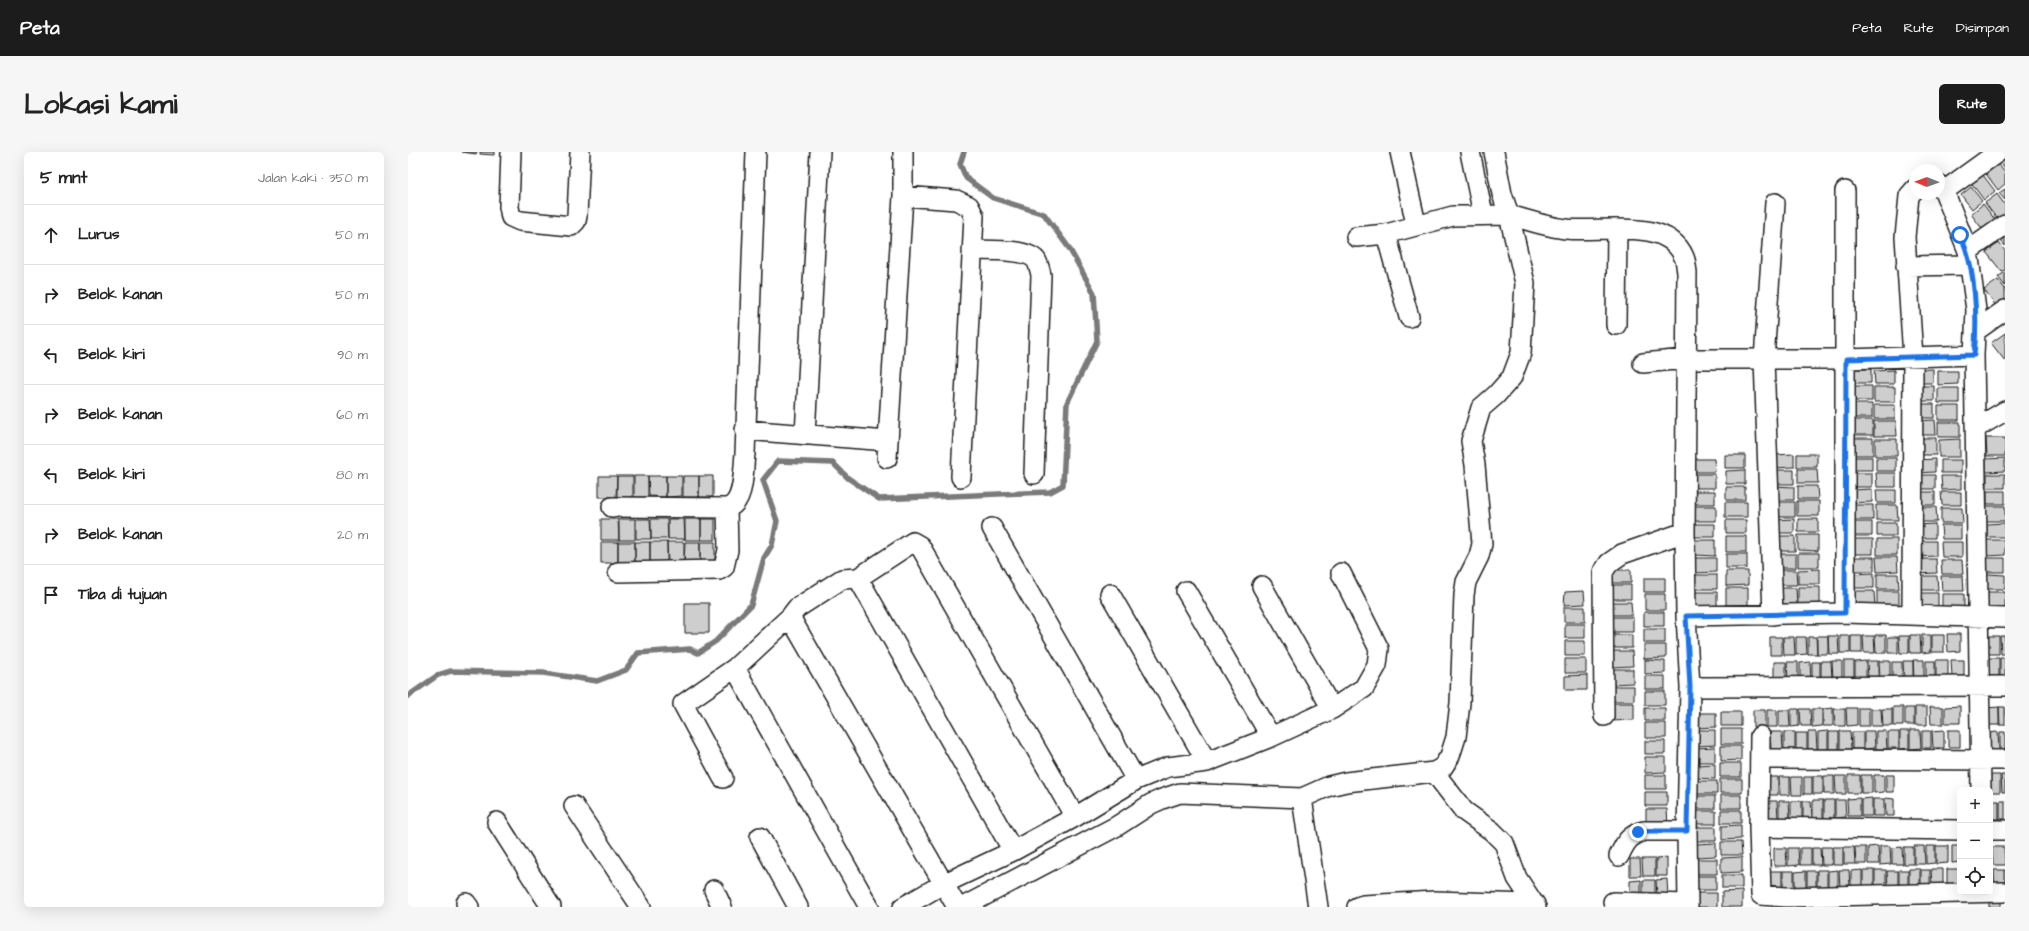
<!DOCTYPE html>
<html lang="id">
<head>
<meta charset="utf-8">
<style>
  :root { --surface:#fff; --page:#f6f6f6; --text:#222; --muted:#767676; --line:#e0e0e0; --accent:#1c1c1c }
  body { margin:0; font-family:"Architects Daughter",sans-serif; background:var(--page); color:var(--text) }
  .controls { position:absolute; right:12px; bottom:12px; display:grid; overflow:hidden; border-radius:6px; box-shadow:0 4px 16px #0002 }
  .controls button { width:36px; height:36px; display:grid; place-items:center; padding:0; border:0; border-bottom:1px solid var(--line); background:var(--surface); color:var(--text); font:20px sans-serif }
  .compass { position:absolute; left:1501px; top:12px; width:36px; height:36px; border-radius:50%; background:var(--surface); box-shadow:0 4px 16px #0002; rotate:271deg }
  .stop { position:absolute; width:12px; height:12px; margin:-9px; border:3px solid #1a73e8; border-radius:50%; background:#fff }
  .stop.end { background:#1a73e8; border-color:#fff; box-shadow:0 1px 4px #0008 }
  .list { margin:0; padding:0; list-style:none }
  h2 { display:flex; justify-content:space-between; align-items:center; height:52px; margin:0; padding:0 16px; font-size:17px }
  h2 small { font-size:13px; font-weight:400; color:var(--muted) }
  .list li { display:grid; grid-template-columns:26px 1fr auto; gap:12px; align-items:center; box-sizing:border-box; height:60px; padding:0 16px; border-top:1px solid var(--line) }
  .list b { display:block; font-size:15px; white-space:nowrap }
  .list em { font-size:13px; font-style:normal; color:var(--muted) }
  .icon { flex:none; width:22px; height:22px; fill:none; stroke:currentColor; stroke-width:2; stroke-linecap:round; stroke-linejoin:round }
  .map { position:relative; flex:none; width:1597px; height:755px; overflow:hidden; border-radius:6px }
  header { display:flex; align-items:center; gap:24px; box-sizing:border-box; height:56px; padding:0 20px; background:var(--accent); color:#fff }
  header strong { font-size:19px }
  nav { display:flex; gap:22px; margin-inline-start:auto; font-size:14px }
  .intro { display:flex; align-items:center; justify-content:space-between; box-sizing:border-box; height:96px; padding:0 24px }
  h1 { margin:0; font-size:28px }
  .button { padding:10px 18px; border-radius:6px; background:var(--accent); color:#fff; font-size:14px; font-weight:700 }
  main { display:flex; gap:24px; padding:0 24px }
  aside { flex:1; background:var(--surface); border-radius:6px; box-shadow:0 4px 16px #0002 }
  .map>svg:first-child { display:block }
  .lines { fill:none; stroke-linecap:round; stroke-linejoin:round }
  .stream { stroke:#7a7a7a; stroke-width:5.5 }
  .building { fill:#cecece; stroke:#1c1c1c }
  .minor-casing { stroke:#1c1c1c; stroke-width:22 }
  .minor { stroke:#fff; stroke-width:19 }
  .route { stroke:#1a73e8; stroke-width:5 }
</style>
</head>
<body>
<header>
<strong>Peta</strong>
<nav><a>Peta</a><a>Rute</a><a>Disimpan</a></nav>
</header>
<div class="intro"><h1>Lokasi kami</h1><a class="button">Rute</a></div>
<main>
<aside>
<h2>5 mnt<small>Jalan kaki · 350 m</small></h2>
<ul class="list">
<li><svg class="icon" aria-label="ahead" viewBox="0 0 24 24"><path d="M12 20V5M6 11l6-6 6 6"/></svg><div><b>Lurus</b></div><em>50 m</em></li>
<li><svg class="icon" aria-label="right" viewBox="0 0 24 24"><path d="M7 20v-9h11M14 6l5 5-5 5"/></svg><div><b>Belok kanan</b></div><em>50 m</em></li>
<li><svg class="icon" aria-label="left" viewBox="0 0 24 24"><path d="M17 20v-9H6M10 6l-5 5 5 5"/></svg><div><b>Belok kiri</b></div><em>90 m</em></li>
<li><svg class="icon" aria-label="right" viewBox="0 0 24 24"><path d="M7 20v-9h11M14 6l5 5-5 5"/></svg><div><b>Belok kanan</b></div><em>60 m</em></li>
<li><svg class="icon" aria-label="left" viewBox="0 0 24 24"><path d="M17 20v-9H6M10 6l-5 5 5 5"/></svg><div><b>Belok kiri</b></div><em>80 m</em></li>
<li><svg class="icon" aria-label="right" viewBox="0 0 24 24"><path d="M7 20v-9h11M14 6l5 5-5 5"/></svg><div><b>Belok kanan</b></div><em>20 m</em></li>
<li><svg class="icon" aria-label="arrive" viewBox="0 0 24 24"><path d="M6 21V4h12l-3 4 3 4H6"/></svg><div><b>Tiba di tujuan</b></div></li>
</ul>
</aside>
<div class="map">
<svg width="1597" height="755" viewBox="0 0 1597 755">
  <rect width="100%" height="100%" fill="#fff"/>
  <filter id="ink" filterUnits="userSpaceOnUse"><feTurbulence type="fractalNoise" baseFrequency=".025" numOctaves="2"/><feDisplacementMap in="SourceGraphic" scale="8" xChannelSelector="R" yChannelSelector="G"/><feConvolveMatrix kernelMatrix="1 2 1 2 8 2 1 2 1" color-interpolation-filters="sRGB"/></filter>
  <g filter="url(#ink)">
    <g class="lines">
      <path class="stream" d="M0,544L30,523L43,519L135,521L189,529L218,518L230,501L282,497L290,501L308,489L343,453L356,406L364,393L369,369L355,328L370,309L425,311L440,326L471,347L642,340L655,333L659,251L689,189L686,141L661,96L636,62L585,46L558,26L552,12L556,0"/>
    </g>
    <path class="building" d="M54,0H69L68,2Z
      M72,0H86V3L72,2Z
      M1597,0V17L1589,6Z
      M1587,8L1597,21V32L1590,38L1575,18Z
      M1572,19L1587,39L1576,48L1561,28Z
      M1563,35L1574,49L1564,57L1553,43Z
      M1597,37V48L1591,41Z
      M1589,42L1597,53V67L1592,71L1577,51Z
      M1575,52L1591,73L1578,82L1563,62Z
      M1597,85V94L1593,89Z
      M1591,91L1597,99V118L1594,120L1578,100Z
      M1597,120V134L1590,125Z
      M1590,128L1597,137V152L1590,157L1576,138Z
      M1597,181V209L1583,191Z
      M1443,217H1463V231H1443Z
      M1525,217V231H1506L1505,218Z
      M1486,218V232H1467L1466,219Z
      M1530,219H1550V232L1530,233Z
      M1443,234H1464V249H1443Z
      M1505,234H1526V249H1506Z
      M1466,235H1487V250H1466Z
      M1530,236H1551V251H1530Z
      M1443,252H1464V266H1443Z
      M1505,252H1526V266H1506Z
      M1466,253H1487V267H1466Z
      M1530,254H1551V268H1530Z
      M1443,268H1465V283H1443Z
      M1527,268L1528,283H1506L1505,269Z
      M1466,269H1488L1489,284H1466Z
      M1530,270H1552V285H1530Z
      M1443,286H1465V303H1443Z
      M1506,286H1528V303H1506Z
      M1578,286H1597V304H1579Z
      M1467,287H1489V304H1467Z
      M1552,287V305H1531V288Z
      M1386,302V315L1366,316V303Z
      M1389,302H1409V315H1389Z
      M1317,303H1337V316H1317Z
      M1444,305H1464V318H1444Z
      M1468,306H1488V319H1468Z
      M1597,306V319L1578,320V307Z
      M1286,307H1306L1307,320H1286Z
      M1527,307V320L1507,321V308Z
      M1533,308H1553V321H1533Z
      M1390,317H1409L1410,331H1390Z
      M1337,318V332H1318V319Z
      M1367,318H1386V332H1367Z
      M1444,321H1464V335H1445Z
      M1468,321H1488V335H1469Z
      M1287,322H1307V336H1287Z
      M1579,322H1597V336H1579Z
      M1507,323H1527V337H1508Z
      M191,324H209L208,345H191Z
      M209,324H225V345H209Z
      M226,324H240V345H226Z
      M240,324H258V345L241,344Z
      M258,324H274V344L258,345Z
      M275,324H291V345H275Z
      M291,324H305V345H291Z
      M1533,324H1553V337L1534,338Z
      M1366,334L1386,335V348H1366Z
      M1390,334H1409L1410,347H1390Z
      M1318,335H1337V348H1318Z
      M1464,337V350L1444,351V338Z
      M1468,338H1488V351H1469Z
      M1287,339H1307V352H1287Z
      M1579,339H1597V352H1579Z
      M1507,340H1527V353H1508Z
      M1533,340H1553V353H1534Z
      M1389,349H1411V364H1389Z
      M1317,350H1339V365H1317Z
      M1366,350H1387V365H1366Z
      M1444,353H1465V368H1444Z
      M1468,353H1489L1490,368H1468Z
      M1286,354H1308V369H1286Z
      M1578,354H1597V369H1578Z
      M1507,355H1528L1529,370H1507Z
      M1533,356H1554L1555,371H1533Z
      M193,367H210L211,388H193Z
      M211,367H227V388H211Z
      M228,367H242L243,387H228Z
      M243,367H259L260,387H243Z
      M260,367H276L277,387H260Z
      M277,367H293V388H277Z
      M293,367H307V388H293Z
      M1386,367V381H1367V368Z
      M1390,367H1410V380H1390Z
      M1318,368H1338V381H1318Z
      M1445,370H1464V384H1445Z
      M1469,371H1488V384H1469Z
      M1597,371V385H1579V372Z
      M1287,372H1307V385H1287Z
      M1527,372V386H1508L1507,373Z
      M1533,373H1553V387H1534Z
      M1390,383H1410V399L1390,398Z
      M1318,384H1338V400H1318Z
      M1366,384H1387V399H1367Z
      M1444,387H1465V402H1445Z
      M1469,387H1489V403H1469Z
      M1287,388H1307V404L1287,403Z
      M1579,388H1597V403L1579,404Z
      M1507,389H1528V404L1508,405Z
      M193,390H210V411H193Z
      M210,390H227V411H210Z
      M227,390H242V411L227,410Z
      M242,390H259V410L242,411Z
      M259,390H276V410H260Z
      M277,390H292V411H276Z
      M292,390H307V411H292Z
      M1533,390H1554V405H1534Z
      M1390,401H1411V415H1390Z
      M1318,402H1339V416H1318Z
      M1367,402H1388V416H1367Z
      M1445,405H1466V419H1445Z
      M1468,405H1489L1490,419L1469,420Z
      M1287,406H1308V420L1287,421Z
      M1579,406H1597V420H1579Z
      M1507,407H1528L1529,421L1508,422Z
      M1533,408H1554L1555,422H1534Z
      M1412,417V432H1390V418Z
      M1203,418H1223V431H1204Z
      M1366,418H1388L1389,433H1367Z
      M1318,419H1340V433L1318,434Z
      M1466,421V436H1445L1444,422Z
      M1469,422H1490L1491,437H1469Z
      M1579,422L1597,423V437H1579Z
      M1287,423H1309V437H1287Z
      M1507,424H1529L1530,438H1508Z
      M1533,424H1555L1556,439H1534Z
      M1236,426H1257V440H1236Z
      M1204,433H1223V447H1204Z
      M1390,435H1412V452H1390Z
      M1318,436H1340V453H1318Z
      M1367,436H1388L1389,453H1367Z
      M1176,439L1177,452L1156,453L1157,440Z
      M1445,439H1466L1467,456H1445Z
      M1469,439H1491V456H1469Z
      M1287,440H1309V457H1287Z
      M1579,440H1597V457H1579Z
      M1508,441H1530V458H1508Z
      M1237,442H1257V458H1237Z
      M1534,442H1556V459H1534Z
      M1204,450H1223L1224,463H1204Z
      M277,451H301V481H277Z
      M1156,455H1177V470H1156Z
      M1236,460H1256V474H1236Z
      M1203,465H1225V480H1203Z
      M1157,472H1177V486H1157Z
      M1236,477H1257V491H1236Z
      M1539,482H1552V499L1540,500Z
      M1204,483H1224V496H1204Z
      M1467,483H1478V501H1468Z
      M1502,483H1512L1513,501H1502Z
      M1514,483H1523V500L1514,501Z
      M1524,483H1536V500H1524Z
      M1409,484H1420V502H1409Z
      M1420,484H1430L1431,502H1421Z
      M1432,484H1442V501H1432Z
      M1443,484H1454V501H1443Z
      M1455,484H1466L1467,501H1456Z
      M1491,484H1501V501H1492Z
      M1579,484H1591V502H1579Z
      M1592,484H1597V502H1593Z
      M1362,485H1374V503H1362Z
      M1375,485H1386L1387,503H1376Z
      M1388,485H1398L1399,502L1388,503Z
      M1400,485H1408L1409,502H1400Z
      M1480,485H1490V501H1480Z
      M1157,489H1177V504H1157Z
      M1236,493H1258V506L1236,507Z
      M1204,499H1224L1225,514L1204,515Z
      M1578,506H1591V524H1578Z
      M1592,506H1597V524H1592Z
      M1157,507H1178V521H1157Z
      M1237,508L1257,509V521L1237,522Z
      M1505,508H1516V526H1506Z
      M1528,508H1540V526H1528Z
      M1543,508H1556V525H1544Z
      M1413,509H1423L1424,527H1413Z
      M1424,509H1434V527H1425Z
      M1436,509H1446V527H1436Z
      M1458,509V527H1447V510Z
      M1459,509H1470V526L1460,527Z
      M1471,509H1482V527H1472Z
      M1495,509H1505V526L1496,527Z
      M1518,509H1527V526H1518Z
      M1366,510H1378V528H1366Z
      M1379,510H1390V528H1380Z
      M1402,510L1403,528H1392V511Z
      M1404,510H1412V527H1404Z
      M1484,510H1494V526H1484Z
      M1204,517H1225V531L1204,532Z
      M1179,523V538H1157V524Z
      M1237,524H1257V537H1237Z
      M1204,534H1226V549H1204Z
      M1237,539H1257V553H1237Z
      M1204,551H1226V568L1204,569Z
      M1552,554V571H1537V555Z
      M1485,555H1495V574H1485Z
      M1507,555H1519V573H1507Z
      M1522,555H1535V572H1523Z
      M1591,555H1597V573H1592Z
      M1591,555V573H1579L1578,556Z
      M1237,556H1257V569H1237Z
      M1425,556V574H1415V557Z
      M1438,556H1449V573L1439,574Z
      M1451,556H1461V574H1451Z
      M1497,556H1506V573H1497Z
      M1383,557H1391V574L1383,575Z
      M1392,557H1402L1403,574H1393Z
      M1404,557H1414V574L1404,575Z
      M1426,557H1437V574H1427Z
      M1463,557H1473L1474,574H1463Z
      M1474,557H1484V574H1475Z
      M1345,558H1357V575H1345Z
      M1359,558H1369V575H1359Z
      M1371,558H1381L1382,575H1371Z
      M1313,560H1333V574H1313Z
      M1287,561H1308V575L1287,576Z
      M1237,571H1258V586H1237Z
      M1313,577H1333V592H1313Z
      M1288,578H1307V593L1288,594Z
      M1502,578H1512L1513,596L1502,597Z
      M1536,578V596H1525L1524,579Z
      M1540,578H1552V595H1540Z
      M1420,579V597H1410V580Z
      M1432,579H1442L1443,597H1432Z
      M1456,579H1466L1467,596L1456,597Z
      M1468,579H1478L1479,597H1468Z
      M1492,579H1501V596L1492,597Z
      M1514,579H1523V596H1514Z
      M1362,580H1374L1375,598H1363Z
      M1376,580H1387V598H1376Z
      M1400,580H1408L1409,597H1400Z
      M1421,580H1431V597H1421Z
      M1444,580H1455V597H1444Z
      M1480,580H1491V596H1480Z
      M1590,580L1591,598H1579L1578,581Z
      M1592,580H1597V598H1592Z
      M1388,581H1399V598H1388Z
      M1237,589H1257V602H1237Z
      M1313,594H1333V608L1313,609Z
      M1307,595V610H1288V596Z
      M1237,605H1258V620L1237,621Z
      M1312,611H1333V625H1312Z
      M1307,612V627L1287,626V613Z
      M1237,623H1258V637H1237Z
      M1440,623H1452V641H1440Z
      M1453,623H1464V641H1453Z
      M1466,623H1476V640L1466,641Z
      M1478,623H1486V640H1478Z
      M1580,623H1592V640H1582Z
      M1593,623H1597V640H1594Z
      M1405,624H1415V642H1405Z
      M1416,624H1426V642H1416Z
      M1427,624H1438V642H1428Z
      M1358,625H1370V643H1358Z
      M1371,625H1382V643H1372Z
      M1383,625H1394V643H1384Z
      M1396,625H1404V642H1396Z
      M1312,627H1334V641H1312Z
      M1287,629H1309V642H1287Z
      M1237,640H1259V654H1237Z
      M1313,643H1333V656H1313Z
      M1288,644H1307V657H1288Z
      M1452,646V664H1440L1439,647Z
      M1464,646V664H1453V647Z
      M1477,646L1486,647V664H1478Z
      M1465,647H1476V664H1465Z
      M1405,648H1415V666H1405Z
      M1416,648H1426V666H1416Z
      M1427,648H1437L1438,665L1427,666Z
      M1357,649H1369L1370,667H1358Z
      M1371,649H1381L1382,667H1371Z
      M1383,649H1394V666L1383,667Z
      M1395,649H1403L1404,666H1395Z
      M1582,649H1591V667H1582Z
      M1592,649H1597V667H1592Z
      M1238,657H1259L1260,674H1238Z
      M1313,658H1333V671H1313Z
      M1288,659H1308V672H1288Z
      M1333,673V687L1314,688V674Z
      M1288,675H1308V689H1288Z
      M1313,690H1333L1334,703H1313Z
      M1308,691V704L1288,705V692Z
      M1470,694L1471,712H1460V695Z
      M1472,694H1482L1483,712L1472,713Z
      M1506,694H1516L1517,712H1506Z
      M1518,694H1527V711L1518,712Z
      M1528,694H1540V711L1528,712Z
      M1544,694H1552V710L1544,711Z
      M1413,695H1424V713H1414Z
      M1425,695H1435V713H1425Z
      M1436,695H1446L1447,712H1436Z
      M1447,695H1458V712H1448Z
      M1494,695L1495,712H1484V696Z
      M1496,695H1505V712H1496Z
      M1584,695H1596L1597,713H1585Z
      M1366,696H1378L1379,714H1366Z
      M1380,696H1390L1391,713L1380,714Z
      M1392,696H1403V713H1392Z
      M1404,696H1412L1413,713H1404Z
      M1334,705V720L1313,721V706Z
      M1259,706V724H1248V707Z
      M1222,707H1232L1233,724H1222Z
      M1234,707H1247V724H1235Z
      M1288,707H1309V722H1288Z
      M1501,717H1512V735H1501Z
      M1523,717H1535V735H1524Z
      M1539,717H1551V734H1539Z
      M1409,718H1419V736H1409Z
      M1430,718V736H1420V719Z
      M1431,718H1441L1442,736H1432Z
      M1454,718V736H1443V719Z
      M1455,718H1466V735L1455,736Z
      M1467,718H1478V736H1467Z
      M1491,718H1500V735L1491,736Z
      M1513,718H1522V735H1513Z
      M1586,718H1597V735L1587,736Z
      M1361,719H1374V737H1362Z
      M1375,719H1386V737H1375Z
      M1398,719V737H1387V720Z
      M1399,719H1408V736H1399Z
      M1479,719H1490V735H1480Z
      M1314,723H1334V736H1314Z
      M1288,724H1308V738H1288Z
      M1259,727L1260,745H1249L1248,728Z
      M1233,728V746H1222V729Z
      M1235,728H1247V745H1235Z
      M1334,739V755H1314V740Z
      M1288,741H1309V755H1288Z
      M1581,749H1593V755H1581Z"/>
    <g class="lines">
      <defs>
        <path id="minor" d="M103,0L101,55L103,65L112,69L163,74L168,69L169,64L172,0
          M992,0L1008,72
          M1062,0L1075,62
          M1086,0L1094,42L1101,63C1120,68 1139,75 1158,77C1192,81 1259,64 1276,105C1278,109 1278,115 1279,120L1277,380L1278,464L1282,535L1279,679L1280,755
          M1531,33L1536,39L1560,99L1568,158L1566,203L1573,638
          M1437,39V461
          M1536,39L1590,0
          M495,44L548,48L561,54L566,64L553,325
          M948,85L978,82
          M564,98C579,99 618,96 628,108C631,113 632,118 633,123L626,322
          M1560,99L1597,73
          M1498,114L1561,113
          M1208,173L1209,77
          M1569,178L1597,158
          M1235,211L1277,207H1438L1566,203
          M1568,276L1597,259
          M337,278L480,289
          M397,283L412,0
          M479,306L495,44V0
          M204,355L319,356
          M584,376L728,628
          M210,420L311,418L316,415L320,398L319,356C337,351 335,318 337,302L348,0
          M854,434L924,557
          M778,439L863,585
          M702,442L799,610
          M1365,463L1356,207L1367,51
          M1504,463L1505,205L1497,85L1501,44L1507,37
          M1278,464L1437,461L1597,466
          M382,465L549,755
          M327,516L461,755
          M1282,535L1597,534
          M1196,564L1195,420L1201,411L1214,402L1277,380
          M1352,584L1351,675L1353,743L1378,745L1597,740
          M1352,607L1597,608
          M1026,620L1056,659L1084,679L1096,691L1109,726L1128,755
          M315,626L275,552L327,516L382,465L389,456L434,427L450,426
          M894,646L910,755
          M166,654L233,755
          M89,670L143,755
          M1351,675L1552,678
          M1582,678H1597
          M352,685L390,755
          M605,699L450,426L505,390L512,394L667,665
          M1211,704C1217,691 1221,683 1236,679H1279
          M306,738L314,755
          M1205,750L1280,752
          M58,751L61,755
          M495,755L535,732L605,699L667,665L728,628L760,615L799,610L863,585L924,557L956,536L969,513L971,497L933,421
          M555,755L709,674L743,652L754,647L772,641L894,646L921,634L938,630L1026,620L1035,615L1042,604L1048,585L1052,551L1056,443L1058,430L1071,404L1074,392L1067,313L1063,289L1073,256L1088,243L1104,225L1113,201L1117,131L1101,63L1045,64L978,82L1001,165
          M949,755L955,753L1027,749L1127,752"/>
      </defs>
      <use href="#minor" class="minor-casing"/>
      <use href="#minor" class="minor"/>
    </g>
  </g>
  <g class="lines" filter="url(#ink)">
    <path class="route" d="M1230,680L1236,679H1279L1282,535L1278,464L1437,461L1438,207L1566,203C1570,168 1568,115 1552,83"/>
  </g>
</svg>
<div class="controls">
<button>+</button>
<button>−</button>
<button><svg class="icon" aria-label="locate" viewBox="0 0 24 24"><circle cx="12" cy="12" r="6"/><path d="M12 2v4M12 18v4M2 12h4M18 12h4"/></svg></button>
</div>
<svg class="compass" viewBox="-18 -18 36 36"><path d="M0-13l5 13h-10z" fill="#e53935"/><path d="M0 13l5-13h-10z" fill="#767676"/></svg>
<div class="stop" style="left:1552px;top:83px"></div>
<div class="stop end" style="left:1230px;top:680px"></div>
</div>
</main>
</body>
</html>
